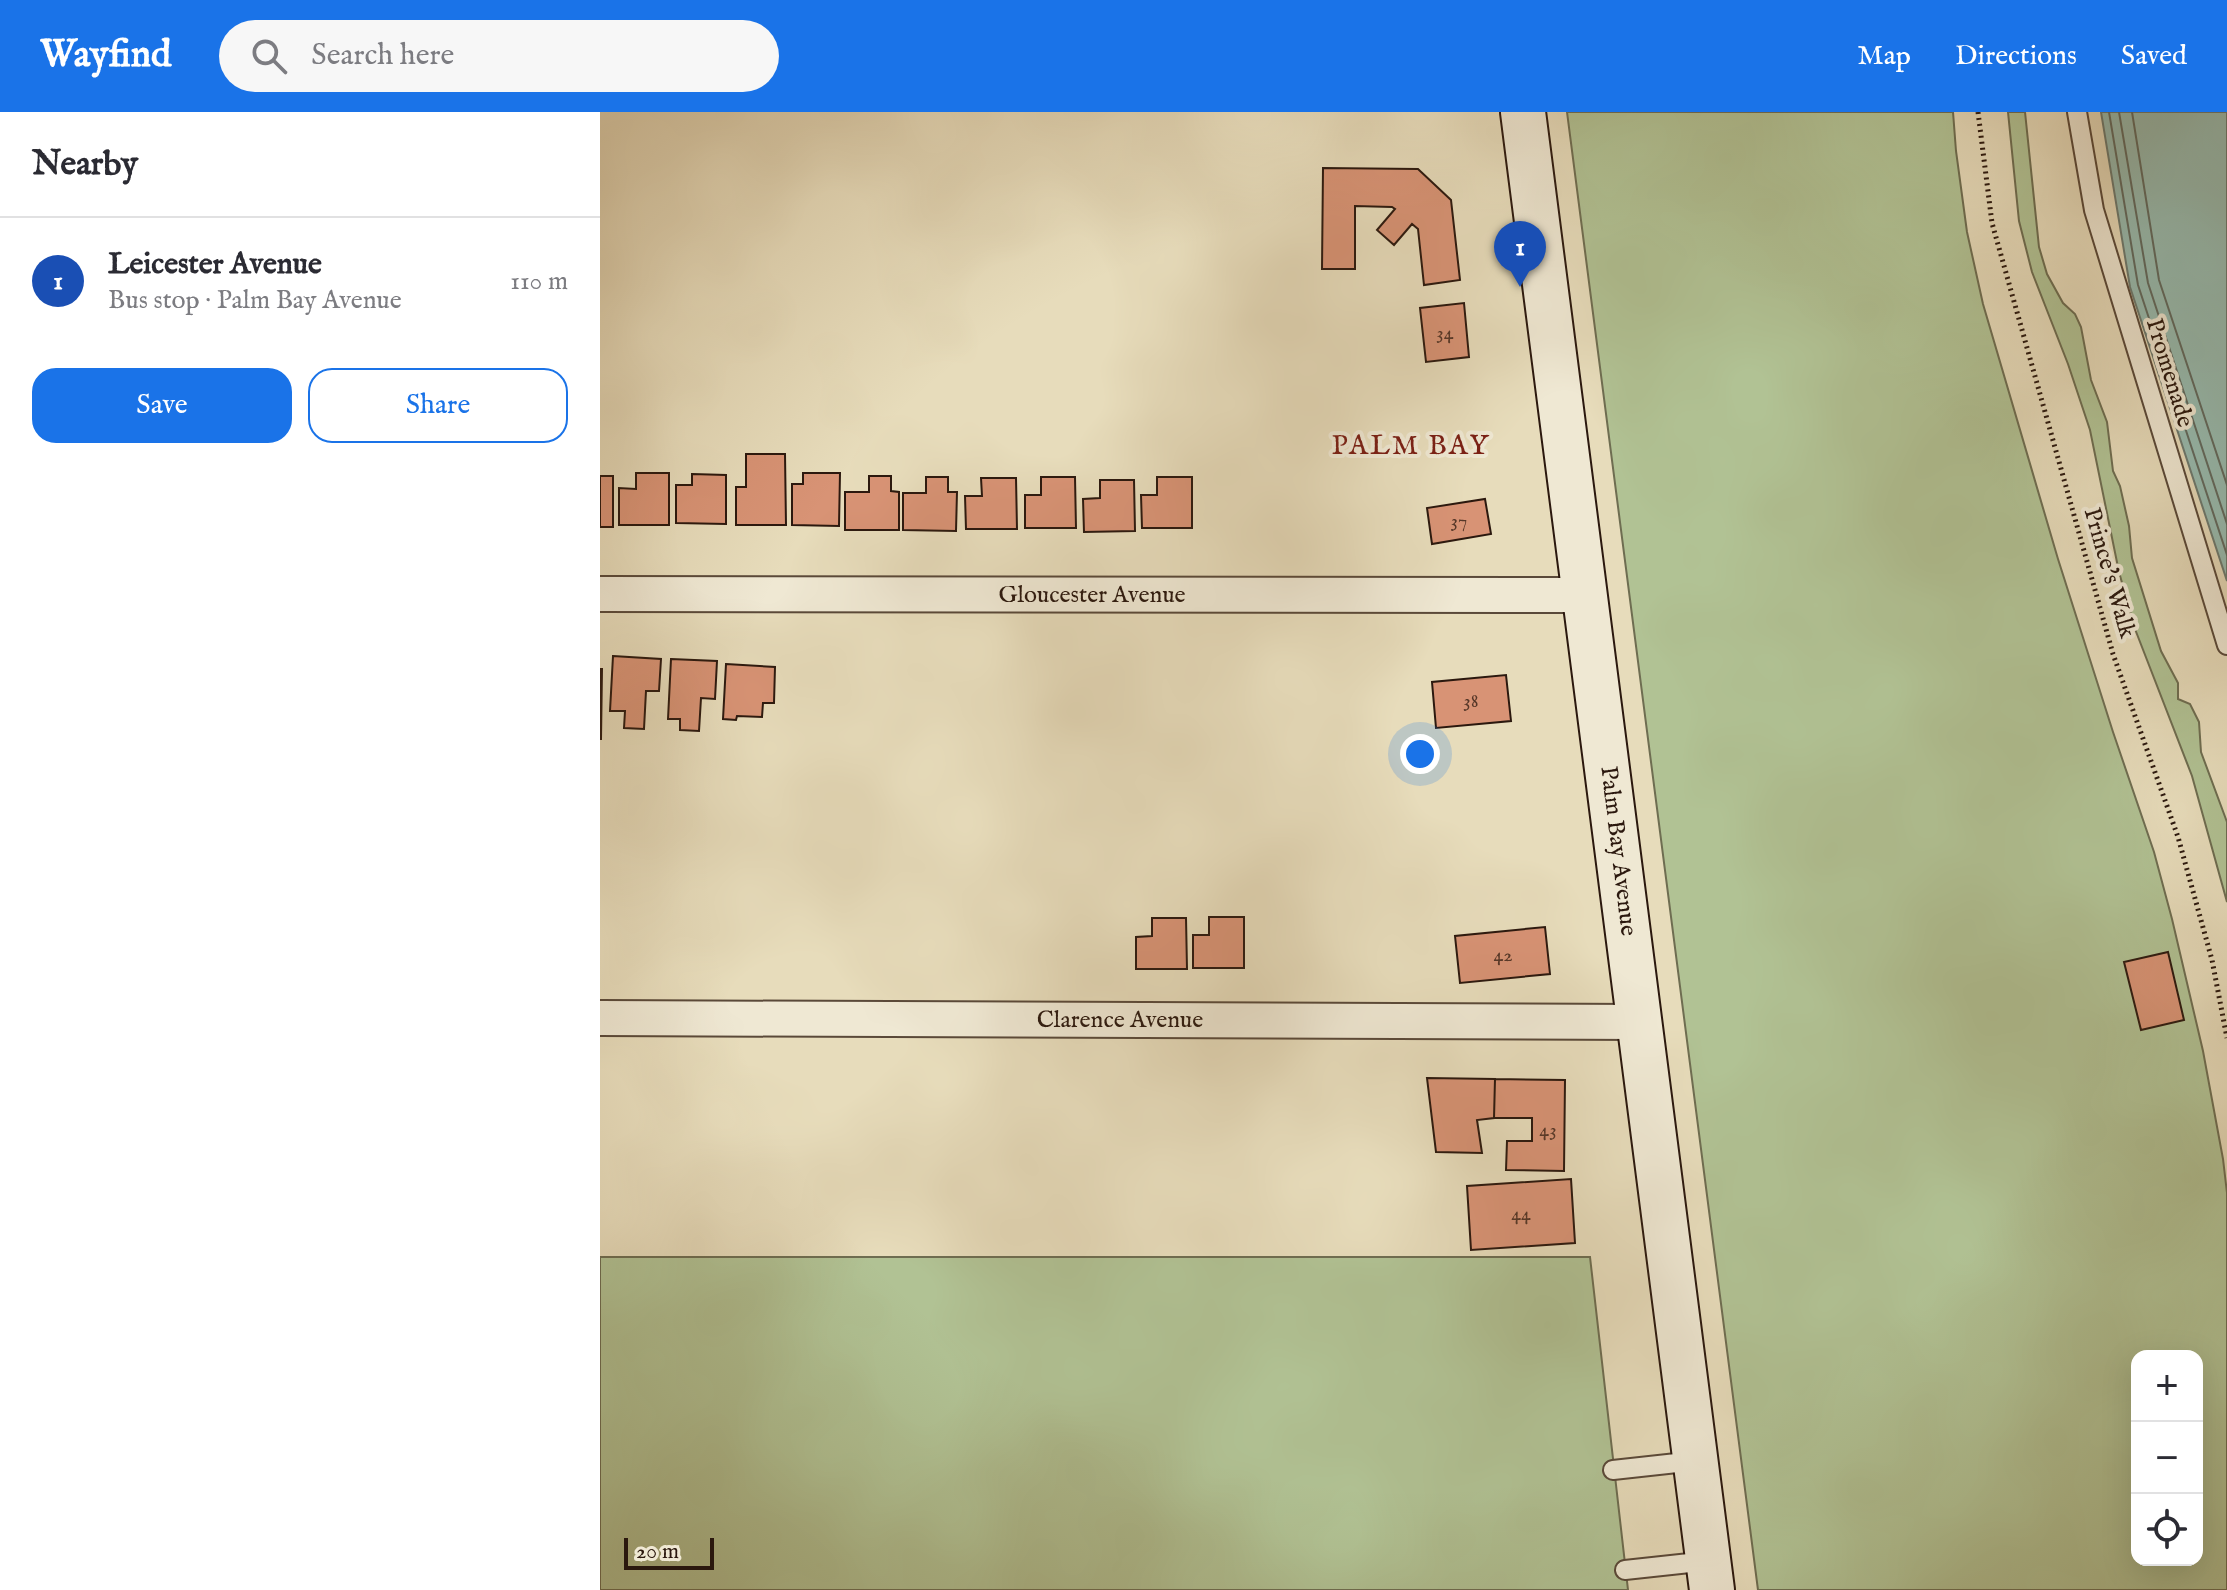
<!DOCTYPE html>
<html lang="en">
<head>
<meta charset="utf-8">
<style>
  :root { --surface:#fff; --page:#f7f7f7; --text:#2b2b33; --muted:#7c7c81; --line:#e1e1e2; --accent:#1a73e8 }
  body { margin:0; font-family:"IM FELL English",serif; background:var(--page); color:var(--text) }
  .controls { position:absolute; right:24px; bottom:24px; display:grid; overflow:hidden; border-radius:16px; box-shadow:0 8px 32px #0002 }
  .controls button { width:72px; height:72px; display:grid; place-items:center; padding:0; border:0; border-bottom:2px solid var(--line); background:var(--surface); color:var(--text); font:40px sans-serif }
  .scale { position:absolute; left:24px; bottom:20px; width:90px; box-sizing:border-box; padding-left:8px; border:4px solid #2b180e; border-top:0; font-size:22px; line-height:28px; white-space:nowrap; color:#2b180e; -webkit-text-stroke:6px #efe8d3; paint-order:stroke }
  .you { position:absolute; left:820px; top:642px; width:28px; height:28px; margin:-20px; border:6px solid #fff; border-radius:50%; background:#1a73e8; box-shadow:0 0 0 12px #1a73e833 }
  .badge { display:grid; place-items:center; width:52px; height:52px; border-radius:50%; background:var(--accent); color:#fff; font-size:26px; font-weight:700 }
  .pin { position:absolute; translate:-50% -66px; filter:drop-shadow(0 2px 4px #0008) }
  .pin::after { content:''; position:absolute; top:42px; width:28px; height:24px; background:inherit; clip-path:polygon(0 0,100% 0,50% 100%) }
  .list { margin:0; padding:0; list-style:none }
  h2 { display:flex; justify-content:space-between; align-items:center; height:104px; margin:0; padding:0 32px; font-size:34px }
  h2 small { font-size:26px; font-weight:400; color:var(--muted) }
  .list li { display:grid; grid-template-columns:52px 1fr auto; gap:24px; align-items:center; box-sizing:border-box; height:128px; padding:0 32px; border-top:2px solid var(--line) }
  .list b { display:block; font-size:30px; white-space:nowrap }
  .list p { margin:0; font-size:26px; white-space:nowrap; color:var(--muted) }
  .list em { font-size:26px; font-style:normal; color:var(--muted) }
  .actions { display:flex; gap:16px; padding:24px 32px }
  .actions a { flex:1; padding:18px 0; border:2px solid var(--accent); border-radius:24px; text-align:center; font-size:28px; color:var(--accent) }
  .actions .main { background:var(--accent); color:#fff }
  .icon { flex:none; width:44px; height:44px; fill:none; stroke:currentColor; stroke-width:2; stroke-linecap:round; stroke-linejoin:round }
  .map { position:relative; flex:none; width:1627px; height:1478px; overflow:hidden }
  header { display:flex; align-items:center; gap:48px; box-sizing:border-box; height:112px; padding:0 40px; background:var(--accent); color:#fff }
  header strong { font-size:38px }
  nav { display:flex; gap:44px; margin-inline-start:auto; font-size:28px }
  .search { width:560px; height:72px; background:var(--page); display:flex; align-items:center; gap:20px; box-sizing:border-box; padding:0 28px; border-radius:44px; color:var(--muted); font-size:30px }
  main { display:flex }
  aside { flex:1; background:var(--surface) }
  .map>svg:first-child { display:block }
  .green { fill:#b1c294; stroke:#6e6d51; stroke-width:2; fill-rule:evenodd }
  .water { fill:#97bcb1; stroke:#6c7a70; stroke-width:2 }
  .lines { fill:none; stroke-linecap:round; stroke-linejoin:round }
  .shore { stroke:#616a60; stroke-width:2 }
  .building { fill:#d89375; stroke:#2b180e; stroke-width:2 }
  .service-casing { stroke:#5a4939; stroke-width:22 }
  .minor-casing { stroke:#5a4939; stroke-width:38 }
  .secondary-casing { stroke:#2b180e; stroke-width:48 }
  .path { stroke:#2b180e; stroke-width:5; stroke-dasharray:2 4; stroke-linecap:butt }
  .service { stroke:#efe8d3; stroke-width:18 }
  .minor { stroke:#efe8d3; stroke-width:34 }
  .secondary { stroke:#efe8d3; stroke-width:44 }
  .labels { text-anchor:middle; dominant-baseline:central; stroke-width:8; stroke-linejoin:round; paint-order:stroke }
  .number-label { font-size:20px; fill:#563728 }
  .street-label { font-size:24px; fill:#2b180e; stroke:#efe8d3 }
  .quarter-label { font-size:28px; letter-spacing:2px; fill:#7a1f14; stroke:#efe8d3 }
</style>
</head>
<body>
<header>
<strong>Wayfind</strong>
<div class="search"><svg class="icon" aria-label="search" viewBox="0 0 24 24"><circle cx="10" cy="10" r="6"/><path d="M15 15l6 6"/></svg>Search here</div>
<nav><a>Map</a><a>Directions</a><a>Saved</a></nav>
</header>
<main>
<aside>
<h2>Nearby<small></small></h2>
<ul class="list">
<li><span class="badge" style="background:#1a4fb4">1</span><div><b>Leicester Avenue</b><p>Bus stop · Palm Bay Avenue</p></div><em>110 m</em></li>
</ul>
<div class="actions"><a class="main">Save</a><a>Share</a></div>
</aside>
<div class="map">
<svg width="1627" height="1478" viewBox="0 0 1627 1478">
  <rect width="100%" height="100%" fill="#e7dcbb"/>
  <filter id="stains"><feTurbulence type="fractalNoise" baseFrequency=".0025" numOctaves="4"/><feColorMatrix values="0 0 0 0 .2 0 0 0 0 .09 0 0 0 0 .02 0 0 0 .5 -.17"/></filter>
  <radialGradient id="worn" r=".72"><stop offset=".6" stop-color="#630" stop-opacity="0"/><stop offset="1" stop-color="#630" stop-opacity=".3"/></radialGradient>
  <path class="green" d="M967,0H1353L1356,39L1367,120L1383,192L1458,447L1513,620L1554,740L1572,807L1603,939L1623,1047L1627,1081V1478H1158ZM1537,1244H1597V1448H1537Z
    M1408,0H1425L1439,135L1447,162L1463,191L1475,202L1481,215L1491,268L1507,310L1513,359L1520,374L1529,414L1532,446L1561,539L1578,571V587L1590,592L1599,610L1601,640L1627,710V790L1592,664L1535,517L1519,460L1490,318L1468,252L1432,160L1419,109Z
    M0,1145H990L1028,1478H0Z"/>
  <path class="water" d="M1501,0H1627V469L1530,175Z"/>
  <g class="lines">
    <path class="shore" d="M1509,0L1538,173L1627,443
      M1519,0L1548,171L1627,412
      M1532,0L1559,168L1627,373"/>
  </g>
  <path class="building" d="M723,56L818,57L851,88L860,168L824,173L818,117L812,112L794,133L777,118L795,97L792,95L755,94V157H722Z
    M864,191L869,245L826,250L820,196Z
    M146,342H185L186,413H136V375H146Z
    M36,361H69V413H19V376L36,377Z
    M203,361H240L239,414L192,413V372H203Z
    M92,362L126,363V412L76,411V373H92Z
    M0,364H13V415H0Z
    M269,364H291V379L299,380V418H245V380H269Z
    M326,365H348V380H357L356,419L303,418V381H326Z
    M441,365H475L476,416H425V383H441Z
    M557,365H592V416H542L541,383H557Z
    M381,366H416L417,417H366L365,384H382Z
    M500,368H534L535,419L484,420L483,387L500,386Z
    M885,387L891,422L832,432L827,396Z
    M13,544L61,547L59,579H46L44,617L24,616L25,599H10Z
    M71,547L117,549L115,587L101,586L99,619L80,618V607H68Z
    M126,552L175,555L174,591H163L162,605L137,604L136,608L123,607Z
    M0,557H2L1,627H0Z
    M906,563L911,609L836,616L832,570Z
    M609,805H644V856H593V823H609Z
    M552,806H586L587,857H536V825L552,824Z
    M945,815L950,862L860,871L855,824Z
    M1568,840L1584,908L1541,918L1524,850Z
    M827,966L895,967L894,1006L877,1008L882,1041L836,1040Z
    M895,967L965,968L964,1059L906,1058L907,1029H932V1006H894Z
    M971,1067L975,1131L871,1138L867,1074Z"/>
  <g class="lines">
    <defs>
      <path id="service" d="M1477,0L1494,98L1627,533
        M1013,1358L1095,1349
        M1025,1458L1108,1449"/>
      <path id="minor" d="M0,482L985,483
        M0,906L1040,910"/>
      <path id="secondary" d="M923,0L1112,1478"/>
    </defs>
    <use href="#service" class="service-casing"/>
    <use href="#minor" class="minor-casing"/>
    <use href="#secondary" class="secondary-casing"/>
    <path class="path" d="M1378,0L1392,111L1513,542L1578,725L1612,848L1627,926"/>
    <use href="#service" class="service"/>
    <use href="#minor" class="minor"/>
    <use href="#secondary" class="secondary"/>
  </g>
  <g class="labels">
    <g class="number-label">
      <text x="845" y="221">34</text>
      <text x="859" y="409">37</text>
      <text x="871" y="589">38</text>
      <text x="903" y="843">42</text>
      <text x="948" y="1018">43</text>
      <text x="921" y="1102">44</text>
    </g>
    <g class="street-label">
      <text transform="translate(1569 261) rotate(73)">Promenade</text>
      <text transform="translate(1509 461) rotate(74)">Prince's Walk</text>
      <text x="492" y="483">Gloucester Avenue</text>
      <text transform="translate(1018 739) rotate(83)">Palm Bay Avenue</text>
      <text x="520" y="908">Clarence Avenue</text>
    </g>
    <g class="quarter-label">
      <text x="811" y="334">PALM BAY</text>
    </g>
  </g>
  <rect width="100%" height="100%" filter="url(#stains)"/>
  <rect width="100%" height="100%" fill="url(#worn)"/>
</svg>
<div class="controls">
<button>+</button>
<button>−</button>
<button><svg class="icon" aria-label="locate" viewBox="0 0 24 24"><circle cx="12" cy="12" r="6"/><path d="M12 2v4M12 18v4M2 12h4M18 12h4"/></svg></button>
</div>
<div class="scale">20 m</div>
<div class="you"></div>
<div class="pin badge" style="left:920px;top:175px;background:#1a4fb4">1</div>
</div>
</main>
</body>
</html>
